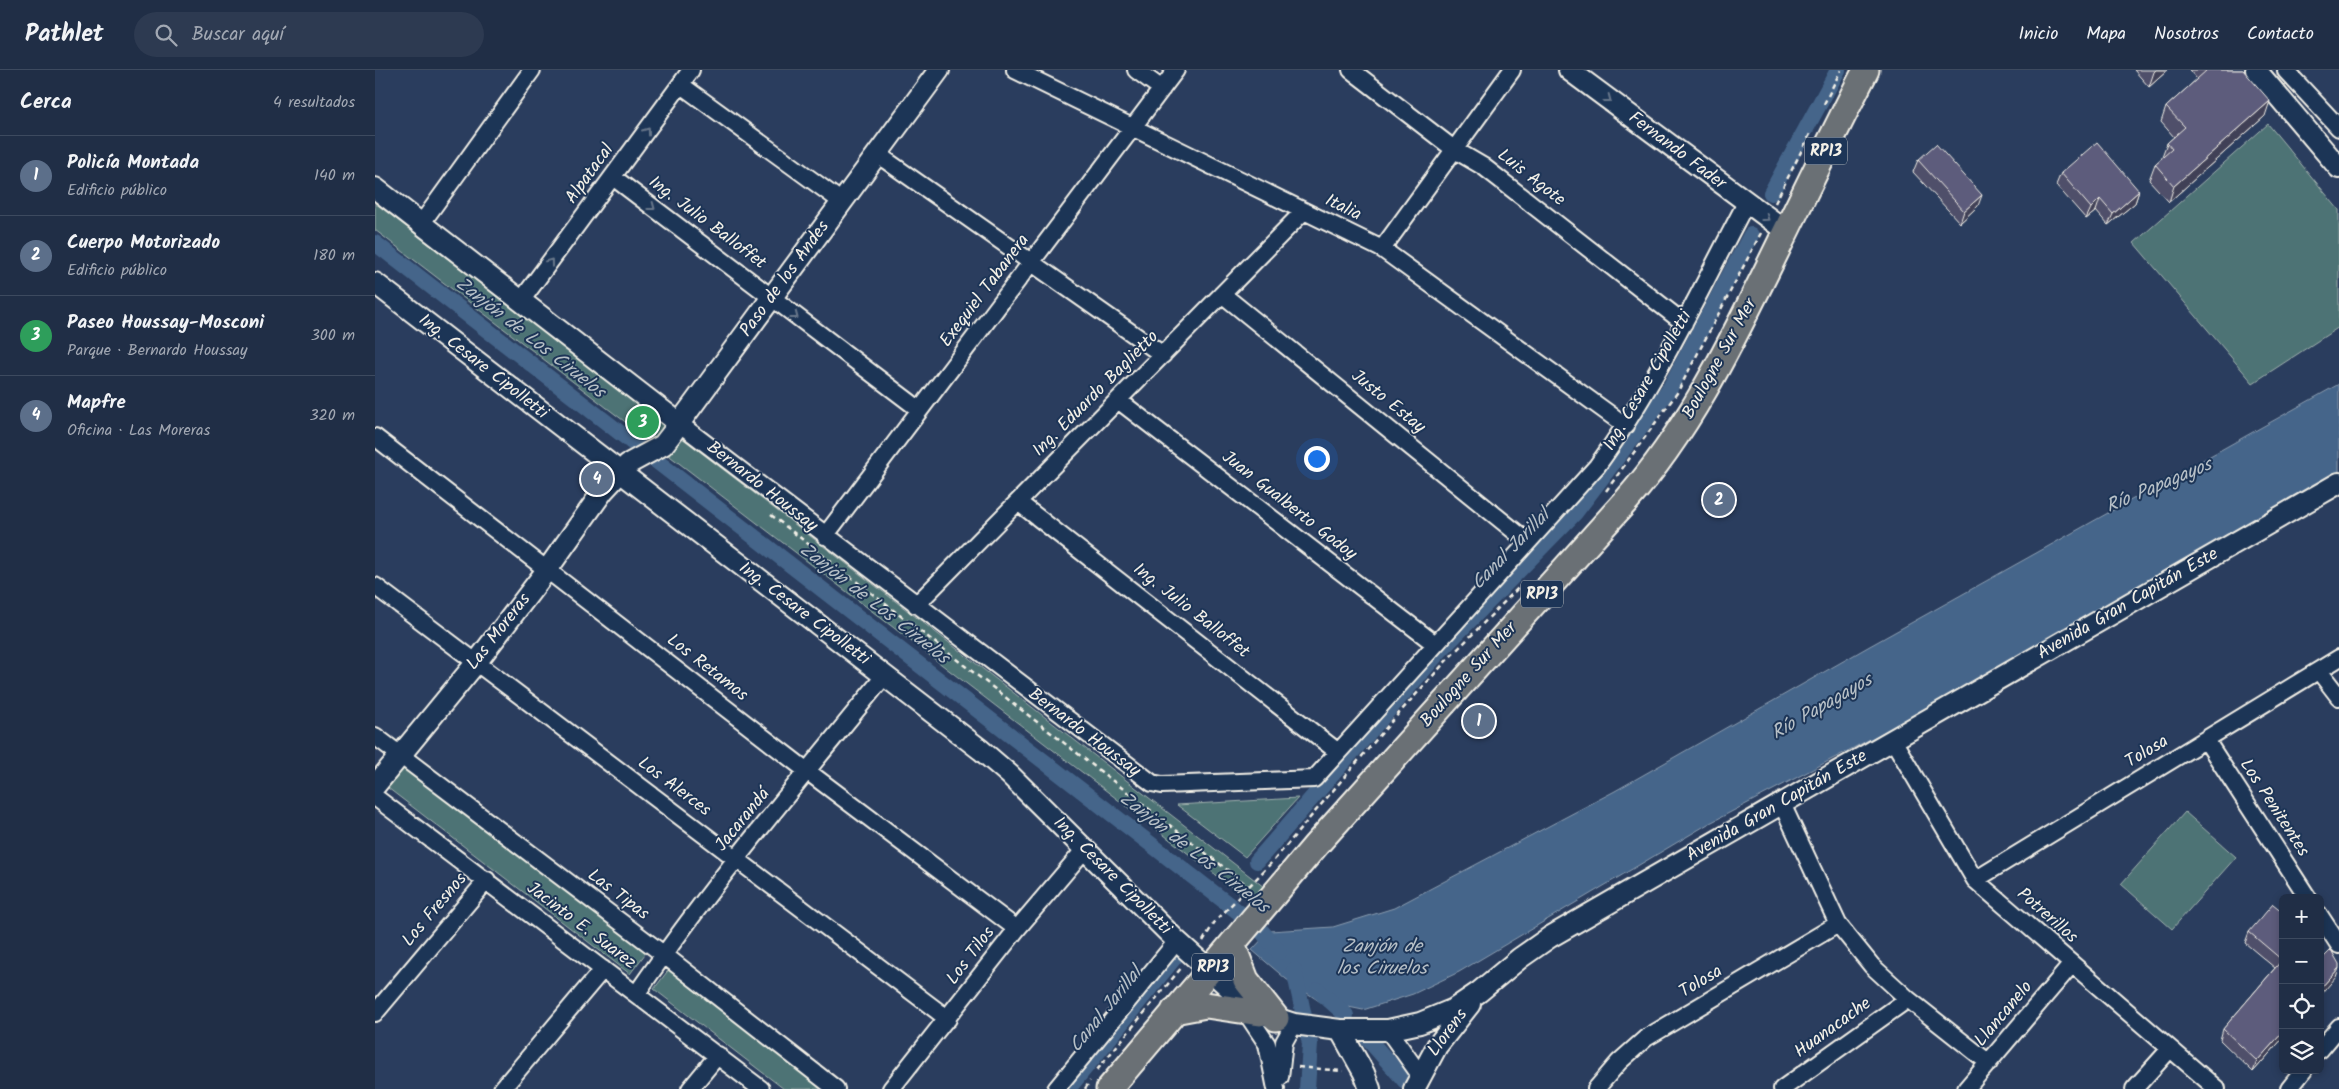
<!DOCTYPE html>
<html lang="es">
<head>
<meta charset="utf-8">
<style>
  :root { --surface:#202e46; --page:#2d3a51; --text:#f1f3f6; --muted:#a2a8b3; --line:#3d4a5f; --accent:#8bbbb9 }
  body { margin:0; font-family:Kalam,sans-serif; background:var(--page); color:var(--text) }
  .controls { position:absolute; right:15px; bottom:15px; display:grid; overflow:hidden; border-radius:8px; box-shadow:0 2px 8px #0003 }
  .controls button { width:45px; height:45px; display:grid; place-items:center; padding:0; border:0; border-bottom:1px solid var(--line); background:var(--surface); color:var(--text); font:25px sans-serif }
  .you { position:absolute; left:941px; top:388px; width:18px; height:18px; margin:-12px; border:4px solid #fff; border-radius:50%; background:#1a73e8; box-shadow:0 0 0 8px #1a73e833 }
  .badge { display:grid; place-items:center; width:32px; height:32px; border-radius:50%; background:var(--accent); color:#fff; font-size:16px; font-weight:700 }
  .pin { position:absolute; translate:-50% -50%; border:2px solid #fff; box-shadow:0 1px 5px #0006 }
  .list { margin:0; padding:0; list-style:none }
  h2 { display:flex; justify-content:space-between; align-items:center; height:65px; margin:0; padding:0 20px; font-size:21px }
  h2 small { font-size:16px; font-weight:400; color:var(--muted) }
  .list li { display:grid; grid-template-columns:32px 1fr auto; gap:15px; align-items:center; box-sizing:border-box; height:80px; padding:0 20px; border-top:1px solid var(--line) }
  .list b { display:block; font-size:19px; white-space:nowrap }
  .list p { margin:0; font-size:16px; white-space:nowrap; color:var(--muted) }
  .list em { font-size:16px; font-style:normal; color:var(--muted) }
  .icon { flex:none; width:28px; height:28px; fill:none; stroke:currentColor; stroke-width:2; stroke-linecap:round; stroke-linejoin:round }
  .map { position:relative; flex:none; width:1964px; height:1019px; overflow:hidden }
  header { display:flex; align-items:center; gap:30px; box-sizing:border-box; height:70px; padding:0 25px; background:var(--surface); border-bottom:1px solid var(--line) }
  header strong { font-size:24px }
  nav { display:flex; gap:28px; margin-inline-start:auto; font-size:18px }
  .search { width:350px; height:45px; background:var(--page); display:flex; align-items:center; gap:12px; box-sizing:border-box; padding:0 18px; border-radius:28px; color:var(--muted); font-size:19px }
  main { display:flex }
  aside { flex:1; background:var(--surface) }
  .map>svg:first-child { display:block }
  .green { fill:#4e7375; stroke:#a1b2ae }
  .water { fill:#45658a; stroke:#8b9db0 }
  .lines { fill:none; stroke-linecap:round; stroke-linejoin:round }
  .canal { stroke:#45658a; stroke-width:16 }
  .minor-casing { stroke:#f4f1e8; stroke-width:20 }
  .tertiary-casing { stroke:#f4f1e8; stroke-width:24 }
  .primary-casing { stroke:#f4f1e8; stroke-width:29 }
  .path { stroke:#f4f1e8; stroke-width:2.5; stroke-dasharray:5 4; stroke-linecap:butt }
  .minor { stroke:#1d3557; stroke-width:16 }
  .tertiary { stroke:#1d3557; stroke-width:20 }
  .primary { stroke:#6b7074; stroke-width:25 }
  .wall { fill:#504f6b; stroke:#f4f1e8 }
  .shaded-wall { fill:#414057; stroke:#f4f1e8 }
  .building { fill:#5d5c7c; stroke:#f4f1e8 }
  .oneway { stroke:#68778a }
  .labels { text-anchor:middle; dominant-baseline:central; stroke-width:4; stroke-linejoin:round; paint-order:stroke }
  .shield { fill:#1d3557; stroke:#b4b9bc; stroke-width:1 }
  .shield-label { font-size:16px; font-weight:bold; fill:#f4f1e8 }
  .street-label { font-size:18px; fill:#f4f1e8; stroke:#1d3557 }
  .water-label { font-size:19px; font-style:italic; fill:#b7c0c7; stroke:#1d3557 }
</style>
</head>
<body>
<header>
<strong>Pathlet</strong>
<div class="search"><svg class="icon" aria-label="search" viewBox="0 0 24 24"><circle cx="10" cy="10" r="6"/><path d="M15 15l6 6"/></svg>Buscar aquí</div>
<nav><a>Inicio</a><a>Mapa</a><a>Nosotros</a><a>Contacto</a></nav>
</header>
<main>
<aside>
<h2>Cerca<small>4 resultados</small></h2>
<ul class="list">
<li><span class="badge" style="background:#5c6f8a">1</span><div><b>Policía Montada</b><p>Edificio público</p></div><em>140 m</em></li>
<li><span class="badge" style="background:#5c6f8a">2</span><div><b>Cuerpo Motorizado</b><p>Edificio público</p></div><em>180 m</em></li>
<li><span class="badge" style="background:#2e9e5b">3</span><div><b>Paseo Houssay-Mosconi</b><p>Parque · Bernardo Houssay</p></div><em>300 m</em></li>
<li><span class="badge" style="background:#5c6f8a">4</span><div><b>Mapfre</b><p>Oficina · Las Moreras</p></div><em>320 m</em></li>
</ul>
</aside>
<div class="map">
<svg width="1964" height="1019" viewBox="0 0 1964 1019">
  <rect width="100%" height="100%" fill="#2a3d5e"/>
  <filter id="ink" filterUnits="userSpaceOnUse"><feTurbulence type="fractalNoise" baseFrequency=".02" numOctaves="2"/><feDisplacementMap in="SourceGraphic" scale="10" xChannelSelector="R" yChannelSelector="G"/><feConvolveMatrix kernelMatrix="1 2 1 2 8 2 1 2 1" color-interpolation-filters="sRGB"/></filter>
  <g filter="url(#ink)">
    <path class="green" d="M1893,54L1964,140V257L1878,313L1759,173Z
      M0,133L537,544L889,817L875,831L0,160Z
      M26,692L273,880L255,904L9,715Z
      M923,728L870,787L802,735Z
      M1810,742L1861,787L1797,859L1746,814Z
      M295,898L454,1019H409L279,919Z"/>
    <path class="water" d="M1964,314V409L1503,665L1333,754L1084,902L1038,924L988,940L944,931L911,909L877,880L895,861L958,857L1019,838L1240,721L1493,577Z"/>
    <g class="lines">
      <path class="canal" d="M1396,123L1463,0
        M0,173L884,858L904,882
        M882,791L1064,582L1200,443L1295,318L1376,165
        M919,900L935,974L932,1019
        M943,920L971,945
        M993,969L1030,1011
        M693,1019L800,887"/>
      <defs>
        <path id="minor" d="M640,0L1007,179L1251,356
          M761,0L787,19
          M976,0L1080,80L1109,97L1309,253
          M1911,1L1964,58
          M306,15L467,132
          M502,84L788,285
          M238,107L545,340
          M46,154L157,0
          M1007,179L1137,0
          M847,224L1153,472
          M146,231L316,0
          M743,330L1060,574
          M305,354L777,713L787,715L939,709L1222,396C1281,315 1324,222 1371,133
          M0,367L432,701L642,859
          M643,432L963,682
          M450,466L801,0
          M0,516L573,949
          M541,535L929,141
          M1944,601L1964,627
          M0,666L288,884L461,1019
          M1518,670L1600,810L1842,1019
          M1831,670L1933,828
          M0,727L386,1019
          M1407,734L1463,854L1497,896L1533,929L1614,993
          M1600,810L1964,588
          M1945,846L1964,875
          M262,923C338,812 426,709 510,605
          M870,941L892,974L901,1019
          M0,943L112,810
          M1013,960L1045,1005
          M1945,980L1964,957
          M905,1007L909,972L919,954
          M127,1019L228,899
          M315,1019L343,985
          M516,1019L642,859L710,779
          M681,1019L802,871
          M1221,1019L1244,992L1271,968L1463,854
          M1407,1019L1533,929
          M1591,1019L1697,894
          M1759,1019L1795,979
          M1914,1019L1929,1000"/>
        <path id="tertiary" d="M1194,0L1411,161
          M1881,0L1964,98
          M0,118L305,354
          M0,213L606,680L635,705L802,871L869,931L885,943L919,954L965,960H1013L1045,953L1079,939L1104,922L1145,888L1175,867L1964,413
          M0,716L101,593L172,500L228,421L253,394L288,375L295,366L564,0
          M965,960L989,1003L995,1019
          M1039,1019L1062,976L1095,934"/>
        <path id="primary" d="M857,874L871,910L901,948
          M799,941L831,935L885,943
          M734,1019L941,775L1251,431C1312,362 1352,281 1392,200C1425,133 1457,66 1491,0"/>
      </defs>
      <use href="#minor" class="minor-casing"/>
      <use href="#tertiary" class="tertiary-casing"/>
      <use href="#primary" class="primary-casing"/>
      <path class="path" d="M1449,34L1466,0
        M1400,133L1435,64
        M1231,421L1302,323L1386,163
        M396,445L873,816
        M828,871L839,853L900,789L1016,652L1073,589L1149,512
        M923,997L968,1001
        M722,1000L807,897
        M710,1019L715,1011"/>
      <use href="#minor" class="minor"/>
      <use href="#tertiary" class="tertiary"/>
      <use href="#primary" class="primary"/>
    </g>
    <path class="wall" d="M1759,0H1793L1774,17Z
      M1814,0H1868L1890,46L1794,132L1774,110L1780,94L1786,89L1792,73L1799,67L1786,52L1791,37L1822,9Z
      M1543,90L1603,136L1585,153L1538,102Z
      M1686,103L1764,121L1760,133L1733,155L1721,141L1711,149L1681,115Z
      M1908,842V968L1878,1002L1845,970L1848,959L1900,898L1870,873L1874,862Z"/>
    <path class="shaded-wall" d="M1781,0H1793L1774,17L1779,2Z
      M1895,31L1890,46L1794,132L1799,116Z
      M1764,121L1760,133L1733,155L1738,144Z
      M1607,125L1603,136L1585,153L1589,141Z
      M1725,129L1721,141L1711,149L1716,138Z
      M1964,898L1961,907L1945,926V919Z
      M1908,962V968L1878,1002L1882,991Z"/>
    <path class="building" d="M1832,0H1868L1895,31L1799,116L1780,94L1797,79L1792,73L1810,57L1791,37Z
      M1722,72L1764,121L1738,144L1725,129L1716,138L1686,103Z
      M1561,74L1607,125L1589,141L1543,90Z
      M1898,834L1908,842V864L1906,866L1908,868V962L1882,991L1848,959L1907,890L1874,862Z
      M1956,880L1964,894V898L1945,919V887L1947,889Z"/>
    <defs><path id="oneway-chevron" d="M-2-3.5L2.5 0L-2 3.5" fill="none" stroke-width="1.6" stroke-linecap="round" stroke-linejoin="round" transform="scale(1.25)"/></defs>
    <g class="oneway">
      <use href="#oneway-chevron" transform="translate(1233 29) rotate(37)"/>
      <use href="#oneway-chevron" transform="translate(272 61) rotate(-54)"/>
      <use href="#oneway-chevron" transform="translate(277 137) rotate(37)"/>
      <use href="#oneway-chevron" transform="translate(1391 148) rotate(36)"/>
      <use href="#oneway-chevron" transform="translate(175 192) rotate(-53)"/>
      <use href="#oneway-chevron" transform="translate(420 246) rotate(37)"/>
    </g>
  </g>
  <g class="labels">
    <g class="shield">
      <rect x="1430" y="67.5" width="42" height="27" rx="4"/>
      <rect x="1146" y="510.5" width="42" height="27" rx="4"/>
      <rect x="817" y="883.5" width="42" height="27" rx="4"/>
    </g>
    <g class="shield-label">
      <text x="1451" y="81">RP13</text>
      <text x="1167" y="524">RP13</text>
      <text x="838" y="897">RP13</text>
    </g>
    <g class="street-label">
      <text transform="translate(1302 81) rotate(37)">Fernando Fader</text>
      <text transform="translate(215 104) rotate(-54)">Alpatacal</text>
      <text transform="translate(1156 108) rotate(38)">Luis Agote</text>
      <text transform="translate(968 138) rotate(26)">Italia</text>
      <text transform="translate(332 153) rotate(37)">Ing. Julio Balloffet</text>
      <text transform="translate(410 209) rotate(-54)">Paso de los Andes</text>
      <text transform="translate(610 221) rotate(-53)">Exequiel Tabanera</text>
      <text transform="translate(1345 289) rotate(-61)">Boulogne Sur Mer</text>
      <text transform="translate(108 297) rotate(38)">Ing. Cesare Cipolletti</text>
      <text transform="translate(1273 311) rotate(-60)">Ing. Cesare Cipolletti</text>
      <text transform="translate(721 324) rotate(-45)">Ing. Eduardo Baglietto</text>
      <text transform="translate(1013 332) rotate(39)">Justo Estay</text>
      <text transform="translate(387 417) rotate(38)">Bernardo Houssay</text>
      <text transform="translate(914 436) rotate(38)">Juan Gualberto Godoy</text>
      <text transform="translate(1753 534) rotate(-30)">Avenida Gran Capitán Este</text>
      <text transform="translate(816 541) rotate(38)">Ing. Julio Balloffet</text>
      <text transform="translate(429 544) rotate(37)">Ing. Cesare Cipolletti</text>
      <text transform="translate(124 562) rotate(-52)">Las Moreras</text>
      <text transform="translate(332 598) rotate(38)">Los Retamos</text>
      <text transform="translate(1094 605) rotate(-48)">Boulogne Sur Mer</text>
      <text transform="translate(709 663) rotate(37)">Bernardo Houssay</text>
      <text transform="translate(1772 682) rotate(-31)">Tolosa</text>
      <text transform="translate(299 717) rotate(37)">Los Alerces</text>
      <text transform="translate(1402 736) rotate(-30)">Avenida Gran Capitán Este</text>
      <text transform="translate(1899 738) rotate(57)">Los Penitentes</text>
      <text transform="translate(368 750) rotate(-51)">Jacarandá</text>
      <text transform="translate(737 806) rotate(45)">Ing. Cesare Cipolletti</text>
      <text transform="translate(243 825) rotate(37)">Las Tipas</text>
      <text transform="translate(60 840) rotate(-50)">Los Fresnos</text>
      <text transform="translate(1672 846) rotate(41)">Potrerillos</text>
      <text transform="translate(206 856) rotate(37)">Jacinto E. Suarez</text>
      <text transform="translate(596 886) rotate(-53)">Los Tilos</text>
      <text transform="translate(1326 912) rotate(-31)">Tolosa</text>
      <text transform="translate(1629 944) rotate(-50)">Llancanelo</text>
      <text transform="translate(1458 958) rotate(-36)">Huanacache</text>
      <text transform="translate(1073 963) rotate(-54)">Llorens</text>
    </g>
    <g class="water-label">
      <text transform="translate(155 268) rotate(38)">Zanjón de Los Ciruelos</text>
      <text transform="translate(1784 416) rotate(-23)">Río Papagayos</text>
      <text transform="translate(1136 480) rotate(-46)">Canal Jarillal</text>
      <text transform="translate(499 534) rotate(38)">Zanjón de Los Ciruelos</text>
      <text transform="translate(1447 637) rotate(-30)">Río Papagayos</text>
      <text transform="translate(819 783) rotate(38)">Zanjón de Los Ciruelos</text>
      <text x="1007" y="877">Zanjón de<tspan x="1007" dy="22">los Ciruelos</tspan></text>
      <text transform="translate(731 940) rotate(-51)">Canal Jarillal</text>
    </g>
  </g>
</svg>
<div class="controls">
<button>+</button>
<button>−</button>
<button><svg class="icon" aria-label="locate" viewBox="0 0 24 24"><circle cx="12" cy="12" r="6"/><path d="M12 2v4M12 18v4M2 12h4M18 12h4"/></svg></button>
<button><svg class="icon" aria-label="layers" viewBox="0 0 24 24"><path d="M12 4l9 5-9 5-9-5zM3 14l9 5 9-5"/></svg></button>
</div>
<div class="you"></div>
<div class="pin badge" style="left:1104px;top:651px;background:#5c6f8a">1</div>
<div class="pin badge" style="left:1344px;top:430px;background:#5c6f8a">2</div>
<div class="pin badge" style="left:268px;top:352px;background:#2e9e5b">3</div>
<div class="pin badge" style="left:222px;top:409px;background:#5c6f8a">4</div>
</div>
</main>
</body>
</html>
